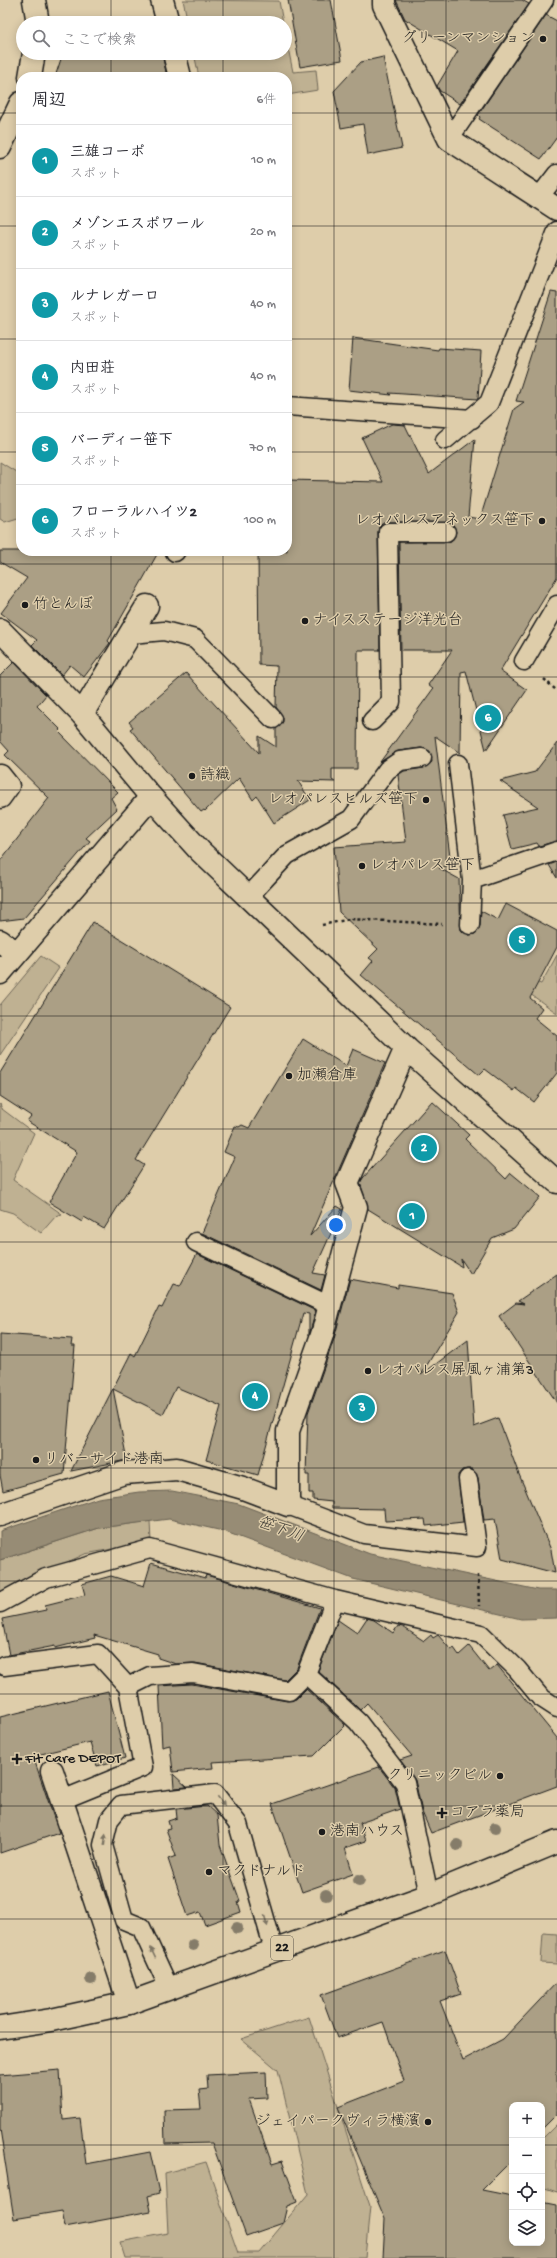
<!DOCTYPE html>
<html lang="ja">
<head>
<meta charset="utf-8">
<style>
  :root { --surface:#fff; --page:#f7f7f7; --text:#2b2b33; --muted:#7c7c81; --line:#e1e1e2; --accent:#7c3aed }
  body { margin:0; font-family:"Gochi Hand","Klee One",sans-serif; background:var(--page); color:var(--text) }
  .controls { position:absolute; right:12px; bottom:12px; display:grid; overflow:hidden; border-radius:8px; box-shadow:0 2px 10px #0003 }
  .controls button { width:36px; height:36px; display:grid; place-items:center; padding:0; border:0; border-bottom:1px solid var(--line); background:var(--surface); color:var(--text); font:20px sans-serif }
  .you { position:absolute; left:336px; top:1225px; width:14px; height:14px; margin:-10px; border:3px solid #fff; border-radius:50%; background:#1a73e8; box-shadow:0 0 0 6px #1a73e833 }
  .badge { display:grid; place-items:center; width:26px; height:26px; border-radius:50%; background:var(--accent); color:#fff; font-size:13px; font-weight:700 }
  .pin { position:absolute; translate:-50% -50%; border:2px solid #fff; box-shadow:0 1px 4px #0006 }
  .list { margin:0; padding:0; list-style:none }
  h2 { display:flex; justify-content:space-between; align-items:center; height:52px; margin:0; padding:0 16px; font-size:17px }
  h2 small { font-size:13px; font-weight:400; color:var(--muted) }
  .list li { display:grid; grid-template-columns:26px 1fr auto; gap:12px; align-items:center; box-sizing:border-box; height:72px; padding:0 16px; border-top:1px solid var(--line) }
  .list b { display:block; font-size:15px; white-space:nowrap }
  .list p { margin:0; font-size:13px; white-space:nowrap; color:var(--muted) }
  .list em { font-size:13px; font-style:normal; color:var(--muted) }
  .icon { flex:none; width:22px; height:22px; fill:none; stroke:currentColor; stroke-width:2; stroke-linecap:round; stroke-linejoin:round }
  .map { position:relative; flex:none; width:557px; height:2258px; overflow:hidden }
  .search { position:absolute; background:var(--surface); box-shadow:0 2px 10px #0003; left:16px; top:16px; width:276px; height:44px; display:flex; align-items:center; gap:10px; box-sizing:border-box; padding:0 14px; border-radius:22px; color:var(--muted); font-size:15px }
  .panel { position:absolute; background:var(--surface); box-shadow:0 2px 10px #0003; left:16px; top:72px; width:276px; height:484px; border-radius:16px }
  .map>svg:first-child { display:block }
  .green { fill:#bfb192; stroke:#6e6657 }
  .water { fill:#978c75; stroke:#665f51 }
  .building { fill:#ab9f85; stroke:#1c1c1c }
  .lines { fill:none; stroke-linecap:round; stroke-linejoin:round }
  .service-casing { stroke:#1c1c1c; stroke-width:21 }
  .minor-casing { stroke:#1c1c1c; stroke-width:25 }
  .tertiary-casing { stroke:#1c1c1c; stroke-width:25 }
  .primary-casing { stroke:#1c1c1c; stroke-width:25 }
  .path { stroke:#1c1c1c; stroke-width:2.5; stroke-dasharray:3 3; stroke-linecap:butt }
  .service { stroke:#decdaa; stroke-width:18 }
  .minor { stroke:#decdaa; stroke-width:22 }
  .tertiary { stroke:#decdaa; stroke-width:22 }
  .primary { stroke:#decdaa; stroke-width:22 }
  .tree { fill:#857c69 }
  .oneway { fill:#7d7463 }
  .grid { fill:none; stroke:#1c1c1c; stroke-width:1; stroke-opacity:0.55 }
  .poi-dot { fill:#1c1c1c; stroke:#decdaa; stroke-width:1.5 }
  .labels { text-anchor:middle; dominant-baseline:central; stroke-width:3; stroke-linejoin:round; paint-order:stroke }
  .shield { fill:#decdaa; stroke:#565147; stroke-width:1 }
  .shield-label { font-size:14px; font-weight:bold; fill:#1c1c1c }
  .poi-label { font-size:15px; fill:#1c1c1c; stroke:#decdaa; text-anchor:start }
  .water-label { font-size:16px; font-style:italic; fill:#413e37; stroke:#decdaa }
</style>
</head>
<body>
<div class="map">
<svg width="557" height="2258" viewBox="0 0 557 2258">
  <rect width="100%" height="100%" fill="#decdaa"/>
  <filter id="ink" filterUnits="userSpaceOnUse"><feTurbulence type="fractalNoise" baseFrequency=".025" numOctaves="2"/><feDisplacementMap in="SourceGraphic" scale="8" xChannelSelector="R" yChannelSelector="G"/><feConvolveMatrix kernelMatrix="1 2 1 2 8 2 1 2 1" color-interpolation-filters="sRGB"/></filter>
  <g filter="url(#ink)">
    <path class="green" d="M183,0L279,1L283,23H188Z
      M285,33L293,72L316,70L318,90L287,95V77H199L194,53H285Z
      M0,462L21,475V517L5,522L0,519Z
      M557,955V1013L506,977L508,971L541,984Z
      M41,956L59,968L0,1055V1005Z
      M0,1104L2,1109L34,1133L13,1180L62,1214L56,1216L41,1233L13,1213L0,1209Z
      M150,1521L151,1542L85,1554L0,1593V1560L99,1528Z
      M543,1933L557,1934V1964L541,1963Z
      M309,2017L370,2206L365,2258H125L120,2242L168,2233L165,2173L206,2162L238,2253H259L308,2194L278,2070L241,2039Z
      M557,2124V2192L542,2187V2139Z"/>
    <path class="water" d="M172,1491L239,1504L370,1554L538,1590H557V1618L521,1619L353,1579L223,1531L169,1519L99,1528L0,1560V1531L98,1498L139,1492Z"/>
    <path class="building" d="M288,0H331L342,60L300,67Z
      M396,0H522L529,4L460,104L440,91L437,86L458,51L405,19Z
      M546,15L557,21V137L541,159L479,119L480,117L478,115Z
      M63,53H162L167,77H55Z
      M383,57L402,148L368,155L363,124L341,128L334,91L361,62Z
      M551,292L557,293V577L500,671L527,690L486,750L466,671L461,672L460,753L435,736L451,865L439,868L459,879L461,930L469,935L475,934L480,926L481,911L498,920L506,904L557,931V947L530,998L542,1008L535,1018L557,1036V1073L534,1102L516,1088L514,1091L485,1069L479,1075L361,975L373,961L369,958L378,949L339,912L334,847L406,842L398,775L404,771L424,768L432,762L430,751L421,748L398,751L380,762L433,689L428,685L452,650H401L399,542L451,541L456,532L452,523L388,522L379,527L378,532L380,650H358L357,769H332V780L335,782L298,781L310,800L274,823L257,796L253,800L239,778L205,811L204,810L201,812L130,729L133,727L129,722L186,673L259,753V736L276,747V729L283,722V717L276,707L277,666L259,665L258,551H287V480L383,482L362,438L392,424L405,425L429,474L475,439L468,517L480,519L514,409L524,402L516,401Z
      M353,338L438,350L439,348L481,351L478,399L389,393L391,395L349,390Z
      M0,551H159L108,641L110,643L84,677L70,665L62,675L32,645L37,640L1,613L27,578L0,562Z
      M14,662L46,695L37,706L61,730L59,732L118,792L111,798L117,809L86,838L90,841L24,918L0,921V861L49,798L5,755L9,751L0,741V676Z
      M557,743V841L539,846L537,843L512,849L503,815L538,807L500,781L535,772Z
      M557,862V878L549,865Z
      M93,922L230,1007L136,1160L144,1165L104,1229L84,1217L82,1222L49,1202L77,1152L27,1121L31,1116L0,1096V1073Z
      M303,1039L346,1066L353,1049L385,1063L310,1236L337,1206L342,1209L313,1273L325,1275L321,1290L202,1233L235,1157L224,1152L235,1126L239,1127L242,1125L249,1128Z
      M432,1101L469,1135L465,1139L506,1179L511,1173L540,1197L514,1229L492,1238L471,1274L461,1259L462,1267L368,1209L360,1183L363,1178Z
      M197,1254L316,1311L309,1335V1314L303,1313L258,1475L206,1460L221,1406L176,1387L163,1414L113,1389L127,1460L71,1471L131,1353L135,1356L159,1307L162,1308L174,1284L180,1286Z
      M557,1274V1403L499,1316L516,1303L524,1304L518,1301Z
      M350,1279L398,1288V1285L452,1293L459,1312L421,1375L468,1340L474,1427L498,1418L518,1472L551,1550L555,1573L502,1559L495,1519L484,1520L478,1478L472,1469L462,1470L458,1475L463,1522L426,1526L425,1519L385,1521L384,1509L332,1508V1502L313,1500V1493H309V1475H306L308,1413L334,1339Z
      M0,1334L72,1339L71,1346H75L64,1474L3,1491L0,1475Z
      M151,1563L205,1578L206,1575L320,1608L297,1668L285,1680L195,1663L176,1664L158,1658V1654L94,1635L95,1638L55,1648V1646L9,1655L2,1619L46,1610L45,1605L85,1595L82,1584L111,1576L144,1586Z
      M367,1618L374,1620L393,1633L398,1626L403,1627L424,1641L431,1635L433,1638L438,1635L451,1650L454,1648L459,1655L469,1646L489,1671L497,1665L557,1738V1786L431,1833L422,1812L415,1780L400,1760L412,1756L367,1703L360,1710L318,1671L338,1620L357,1633Z
      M192,1684L287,1701L296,1699L306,1689L345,1725L314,1756L212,1762L213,1768L173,1772L170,1745L162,1747L159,1686Z
      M108,1691L125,1758L97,1766L90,1742L33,1756L59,1833L0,1853V1717Z
      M379,1767L395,1788L400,1809L360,1823L366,1841L345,1848L353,1874L302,1892L272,1804Z
      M173,1774L187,1787L174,1788Z
      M207,1806L217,1815L220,1845L240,1901L238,1902L241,1912L205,1925L200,1912L187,1916L168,1859L176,1856L166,1829L170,1828L168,1821L177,1818L176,1809Z
      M445,1950L461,1994L440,2001L463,2060L503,2039L557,1982V2114L542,2129V2105H512V2160L482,2190L512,2196V2243H542V2202L557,2205V2258H383L385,2219L338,2107L404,2081L383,2022L337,2038L321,1995Z
      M60,2070L63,2120L80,2118L86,2164L150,2152L159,2193L148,2196L151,2211L65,2227L62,2211L14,2219L0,2129V2075Z
      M266,2072L267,2098L249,2099L272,2164L282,2161L297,2202L287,2206L283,2223L246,2236L212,2143L165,2144L164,2110L201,2109L199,2090L208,2089L207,2075Z"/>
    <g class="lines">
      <defs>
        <path id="service" d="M449,139L544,0
          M540,196L557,174
          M287,406L472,419
          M445,440L489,403L557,231
          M175,552L176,551
          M131,634L164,631L195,639L273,719
          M524,661L557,605
          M372,721L391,702L388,532H446
          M458,764L472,880L470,925
          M472,880L557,851
          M248,897L287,855L351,819L387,770L400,761L422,758
          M196,1242L330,1306
          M288,1505L364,1534L477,1547L468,1479
          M0,1603L46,1578L150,1549L335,1600L481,1634L517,1669L540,1697L557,1708
          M4,1666L98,1654L128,1687L143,1767L62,1800
          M306,1674L335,1600
          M128,1687L150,1676L193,1673L289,1691L306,1674L358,1722L405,1783L429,1895
          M169,1988L141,1927L124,1920L103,1845L109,1820L121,1805L215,1794L238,1824L274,1950"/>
        <path id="minor" d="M34,0L38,23
          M162,0L168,23
          M384,0V5L449,139L557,209
          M174,53L180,77
          M30,77L34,53
          M0,147L21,103
          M82,714L147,606
          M0,776L8,786L0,797
          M0,941L17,953
          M0,973L151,797
          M0,1515L124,1473L177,1469L243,1488L288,1505V1431L322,1335L356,1207L347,1183L406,1048
          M52,1771L129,2003"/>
        <path id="tertiary" d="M0,630L82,714L151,797L200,851L406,1048L557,1182"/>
        <path id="primary" d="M0,2028L51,2020L129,2003L429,1895L557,1842"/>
      </defs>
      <use href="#service" class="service-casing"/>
      <use href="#minor" class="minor-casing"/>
      <use href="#tertiary" class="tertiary-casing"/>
      <use href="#primary" class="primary-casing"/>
      <path class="path" d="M544,679L557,691
        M322,925L350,919L442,924
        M478,1575L479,1606"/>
      <use href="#service" class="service"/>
      <use href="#minor" class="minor"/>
      <use href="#tertiary" class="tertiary"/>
      <use href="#primary" class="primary"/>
    </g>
    <g class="tree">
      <circle cx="495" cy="1828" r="6"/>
      <circle cx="457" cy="1845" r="6"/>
      <circle cx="359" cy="1880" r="6"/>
      <circle cx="326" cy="1895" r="6"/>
      <circle cx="237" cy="1928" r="6"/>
      <circle cx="193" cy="1945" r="6"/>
      <circle cx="91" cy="1979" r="6"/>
    </g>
    <defs><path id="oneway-solid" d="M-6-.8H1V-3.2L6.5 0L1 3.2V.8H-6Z"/></defs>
    <g class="oneway">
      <use href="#oneway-solid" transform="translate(221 1801) rotate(53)"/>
      <use href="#oneway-solid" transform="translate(105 1840) rotate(-83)"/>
      <use href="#oneway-solid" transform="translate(266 1921) rotate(74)"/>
      <use href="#oneway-solid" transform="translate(153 1953) rotate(-115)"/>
    </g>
  </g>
  <path class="grid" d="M111,0V23M223,0V23M334,0V2258M446,0V2258M111,53V77M223,53V77M0,113H21M287,113H557M0,226H21M287,226H557M0,339H21M287,339H557M0,452H21M287,452H557M111,551V2258M223,551V2258M0,564H557M0,677H557M0,790H557M0,903H557M0,1016H557M0,1129H557M0,1242H557M0,1355H557M0,1468H557M0,1581H557M0,1694H557M0,1806H557M0,1919H557M0,2032H557M0,2145H512M542,2145H557"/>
  <g class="poi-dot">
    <circle cx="543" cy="39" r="4"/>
    <circle cx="542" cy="521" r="4"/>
    <circle cx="25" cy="605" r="4"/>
    <circle cx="305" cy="621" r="4"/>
    <circle cx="192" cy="776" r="4"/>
    <circle cx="426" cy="800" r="4"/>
    <circle cx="362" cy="866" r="4"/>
    <circle cx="289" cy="1076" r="4"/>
    <circle cx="368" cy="1371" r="4"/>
    <circle cx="36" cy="1460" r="4"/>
    <path d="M15 1753h4v4h4v4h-4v4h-4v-4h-4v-4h4z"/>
    <circle cx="500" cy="1776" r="4"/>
    <path d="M440 1807h4v4h4v4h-4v4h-4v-4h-4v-4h4z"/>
    <circle cx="322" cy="1832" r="4"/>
    <circle cx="209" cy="1872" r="4"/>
    <circle cx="428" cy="2122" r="4"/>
  </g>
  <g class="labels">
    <rect class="shield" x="271" y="1936" width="22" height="24" rx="3"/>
    <g class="shield-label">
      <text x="282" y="1948">22</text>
    </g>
    <g class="poi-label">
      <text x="535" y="39" text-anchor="end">グリーンマンション</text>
      <text x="534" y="521" text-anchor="end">レオパレスアネックス笹下</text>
      <text x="33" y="605">竹とんぼ</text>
      <text x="313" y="621">ナイスステージ洋光台</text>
      <text x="200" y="776">詩織</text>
      <text x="418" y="800" text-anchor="end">レオパレスヒルズ笹下</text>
      <text x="370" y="866">レオパレス笹下</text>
      <text x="297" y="1076">加瀬倉庫</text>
      <text x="376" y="1371">レオパレス屏風ヶ浦第3</text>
      <text x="44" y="1460">リバーサイド港南</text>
      <text x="25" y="1759">Fit Care DEPOT</text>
      <text x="492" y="1776" text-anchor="end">クリニックビル</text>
      <text x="450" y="1813">コアラ薬局</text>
      <text x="330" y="1832">港南ハウス</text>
      <text x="217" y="1872">マクドナルド</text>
      <text x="420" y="2122" text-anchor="end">ジェイパークヴィラ横濱</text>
    </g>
    <g class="water-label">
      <text transform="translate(280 1531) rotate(20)">笹下川</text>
    </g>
  </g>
</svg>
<div class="controls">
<button>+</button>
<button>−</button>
<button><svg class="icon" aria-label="locate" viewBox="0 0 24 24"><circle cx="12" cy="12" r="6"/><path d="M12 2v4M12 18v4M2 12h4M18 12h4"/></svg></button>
<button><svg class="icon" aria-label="layers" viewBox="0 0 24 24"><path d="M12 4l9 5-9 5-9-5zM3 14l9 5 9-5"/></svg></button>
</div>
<div class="you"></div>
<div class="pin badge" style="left:412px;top:1216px;background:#0f9aa8">1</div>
<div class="pin badge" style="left:424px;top:1148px;background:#0f9aa8">2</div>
<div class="pin badge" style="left:362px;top:1408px;background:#0f9aa8">3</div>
<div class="pin badge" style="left:255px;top:1396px;background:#0f9aa8">4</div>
<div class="pin badge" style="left:522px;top:940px;background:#0f9aa8">5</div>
<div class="pin badge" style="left:488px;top:718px;background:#0f9aa8">6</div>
<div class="search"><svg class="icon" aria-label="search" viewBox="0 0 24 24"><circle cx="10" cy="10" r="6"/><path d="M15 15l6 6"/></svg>ここで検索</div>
<section class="panel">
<h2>周辺<small>6件</small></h2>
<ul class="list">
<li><span class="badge" style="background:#0f9aa8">1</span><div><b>三雄コーポ</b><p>スポット</p></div><em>10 m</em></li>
<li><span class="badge" style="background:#0f9aa8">2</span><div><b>メゾンエスポワール</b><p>スポット</p></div><em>20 m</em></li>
<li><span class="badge" style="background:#0f9aa8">3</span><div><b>ルナレガーロ</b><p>スポット</p></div><em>40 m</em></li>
<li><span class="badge" style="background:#0f9aa8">4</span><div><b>内田荘</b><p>スポット</p></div><em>40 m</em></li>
<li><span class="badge" style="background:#0f9aa8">5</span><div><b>バーディー笹下</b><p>スポット</p></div><em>70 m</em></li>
<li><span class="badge" style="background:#0f9aa8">6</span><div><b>フローラルハイツ2</b><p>スポット</p></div><em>100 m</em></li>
</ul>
</section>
</div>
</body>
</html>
